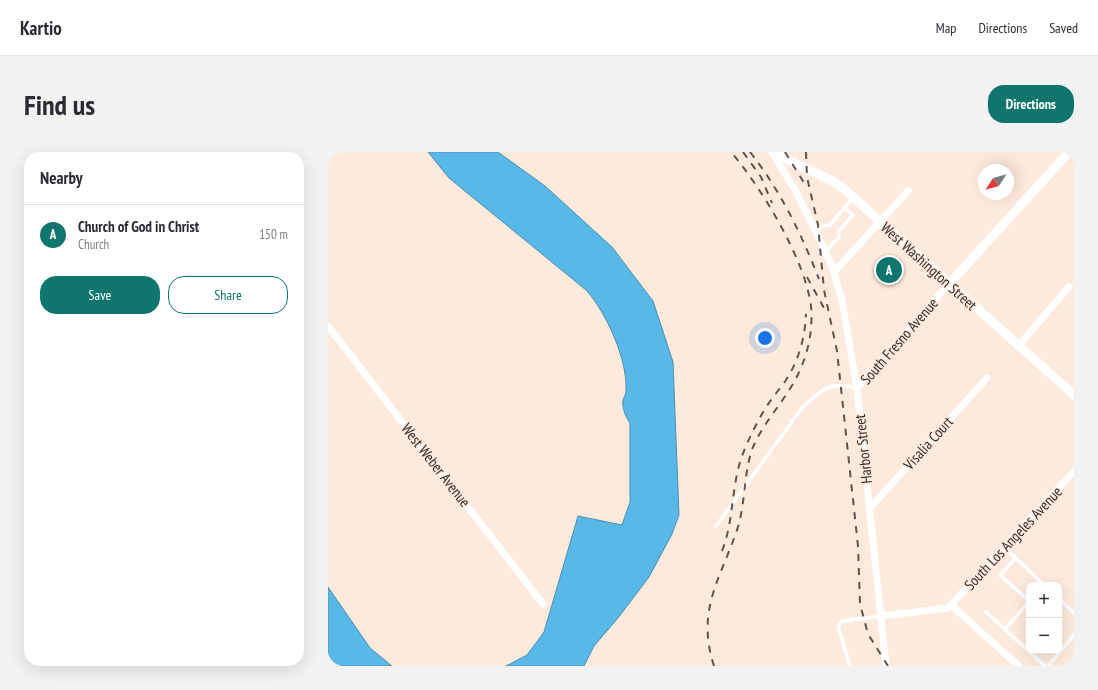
<!DOCTYPE html>
<html lang="en">
<head>
<meta charset="utf-8">
<style>
  :root { --surface:#fff; --page:#f2f2f3; --text:#2b2b33; --muted:#7c7c81; --line:#e1e1e2; --accent:#0f766e }
  body { margin:0; font-family:"PT Sans Narrow",sans-serif; background:var(--page); color:var(--text) }
  .controls { position:absolute; right:12px; bottom:12px; display:grid; overflow:hidden; border-radius:8px; box-shadow:0 4px 16px #0002 }
  .controls button { width:36px; height:36px; display:grid; place-items:center; padding:0; border:0; border-bottom:1px solid var(--line); background:var(--surface); color:var(--text); font:20px sans-serif }
  .compass { position:absolute; left:650px; top:12px; width:36px; height:36px; border-radius:50%; background:var(--surface); box-shadow:0 4px 16px #0002; rotate:234deg }
  .you { position:absolute; left:437px; top:186px; width:14px; height:14px; margin:-10px; border:3px solid #fff; border-radius:50%; background:#1a73e8; box-shadow:0 0 0 6px #1a73e833 }
  .badge { display:grid; place-items:center; width:26px; height:26px; border-radius:50%; background:var(--accent); color:#fff; font-size:13px; font-weight:700 }
  .pin { position:absolute; translate:-50% -50%; border:2px solid #fff; box-shadow:0 1px 4px #0006 }
  .list { margin:0; padding:0; list-style:none }
  h2 { display:flex; justify-content:space-between; align-items:center; height:52px; margin:0; padding:0 16px; font-size:17px }
  h2 small { font-size:13px; font-weight:400; color:var(--muted) }
  .list li { display:grid; grid-template-columns:26px 1fr auto; gap:12px; align-items:center; box-sizing:border-box; height:60px; padding:0 16px; border-top:1px solid var(--line) }
  .list b { display:block; font-size:15px; white-space:nowrap }
  .list p { margin:0; font-size:13px; white-space:nowrap; color:var(--muted) }
  .list em { font-size:13px; font-style:normal; color:var(--muted) }
  .actions { display:flex; gap:8px; padding:12px 16px }
  .actions a { flex:1; padding:9px 0; border:1px solid var(--accent); border-radius:16px; text-align:center; font-size:14px; color:var(--accent) }
  .actions .main { background:var(--accent); color:#fff }
  .map { position:relative; flex:none; width:746px; height:514px; overflow:hidden; border-radius:16px }
  header { display:flex; align-items:center; gap:24px; box-sizing:border-box; height:56px; padding:0 20px; background:var(--surface); border-bottom:1px solid var(--line) }
  header strong { font-size:19px }
  nav { display:flex; gap:22px; margin-inline-start:auto; font-size:14px }
  .intro { display:flex; align-items:center; justify-content:space-between; box-sizing:border-box; height:96px; padding:0 24px }
  h1 { margin:0; font-size:28px }
  .button { padding:10px 18px; border-radius:16px; background:var(--accent); color:#fff; font-size:14px; font-weight:700 }
  main { display:flex; gap:24px; padding:0 24px }
  aside { flex:1; background:var(--surface); border-radius:16px; box-shadow:0 4px 16px #0002 }
  .map>svg:first-child { display:block }
  .water { fill:#58b8e8; stroke:#4e8eae }
  .lines { fill:none; stroke-linecap:round; stroke-linejoin:round }
  .service { stroke:#fff; stroke-width:3.5 }
  .minor { stroke:#fff; stroke-width:7 }
  .tertiary { stroke:#fff; stroke-width:9 }
  .rail { stroke:#5e544e; stroke-width:2; stroke-dasharray:7 7; stroke-linecap:butt }
  .labels { text-anchor:middle; dominant-baseline:central; stroke-width:3; stroke-linejoin:round; paint-order:stroke }
  .street-label { font-size:15px; fill:#352d28; stroke:#fdeadd }
</style>
</head>
<body>
<header>
<strong>Kartio</strong>
<nav><a>Map</a><a>Directions</a><a>Saved</a></nav>
</header>
<div class="intro"><h1>Find us</h1><a class="button">Directions</a></div>
<main>
<aside>
<h2>Nearby<small></small></h2>
<ul class="list">
<li><span class="badge">A</span><div><b>Church of God in Christ</b><p>Church</p></div><em>150 m</em></li>
</ul>
<div class="actions"><a class="main">Save</a><a>Share</a></div>
</aside>
<div class="map">
<svg width="746" height="514" viewBox="0 0 746 514">
  <rect width="100%" height="100%" fill="#fdeadd"/>
  <path class="water" d="M100,0H170L217,34L284,95L325,149L345,210L351,363L344,382L321,425L290,466L266,494L256,514H178L199,503L216,480L250,364L294,373L302,350V271C297,264 294,256 295,248C296,245 298,242 298,239C300,208 278,160 258,138L121,26Z
    M0,435L42,496L64,514H0Z"/>
  <g class="lines">
    <path class="service" d="M488,78L495,74L502,73L525,46
      M498,99L511,85V79L525,63L517,56
      M388,374L474,256C491,239 503,228 528,236
      M676,395L716,433
      M688,406L672,423L701,449
      M731,447L746,461
      M658,460L717,514
      M677,477L701,450
      M522,514L510,474L514,469L553,464
      M720,514L746,483"/>
    <path class="minor" d="M444,0L467,38L491,86L504,114L514,149L529,236L558,514
      M506,120L580,39
      M0,174L215,452
      M690,194L741,135
      M529,236L621,132
      M541,357L659,226
      M623,453L691,514
      M554,464L620,456L746,319"/>
    <path class="tertiary" d="M447,0C469,15 494,21 515,36L746,243
      M621,132L741,0"/>
    <path class="rail" d="M415,0L433,25L444,51
      M422,0C452,38 473,81 491,127
      M457,0L478,34
      M478,0L479,25L490,73L496,138L509,199L530,394L532,452L540,482L560,514
      M479,125L496,156
      M394,399C406,369 403,335 414,304C420,288 428,272 437,257C443,247 451,238 458,228C471,208 477,185 478,162
      M386,514C368,458 392,428 409,378C418,351 415,322 425,295C437,267 460,246 472,218C481,198 485,176 483,154C477,107 433,35 403,0"/>
  </g>
  <g class="labels">
    <g class="street-label">
      <text transform="translate(601 114) rotate(42)">West Washington Street</text>
      <text transform="translate(571 189) rotate(-49)">South Fresno Avenue</text>
      <text transform="translate(600 291) rotate(-48)">Visalia Court</text>
      <text transform="translate(535 297) rotate(-96)">Harbor Street</text>
      <text transform="translate(108 313) rotate(52)">West Weber Avenue</text>
      <text transform="translate(685 386) rotate(-47)">South Los Angeles Avenue</text>
    </g>
  </g>
</svg>
<div class="controls">
<button>+</button>
<button>−</button>
</div>
<svg class="compass" viewBox="-18 -18 36 36"><path d="M0-13l5 13h-10z" fill="#e53935"/><path d="M0 13l5-13h-10z" fill="#7c7c81"/></svg>
<div class="you"></div>
<div class="pin badge" style="left:561px;top:118px">A</div>
</div>
</main>
</body>
</html>
